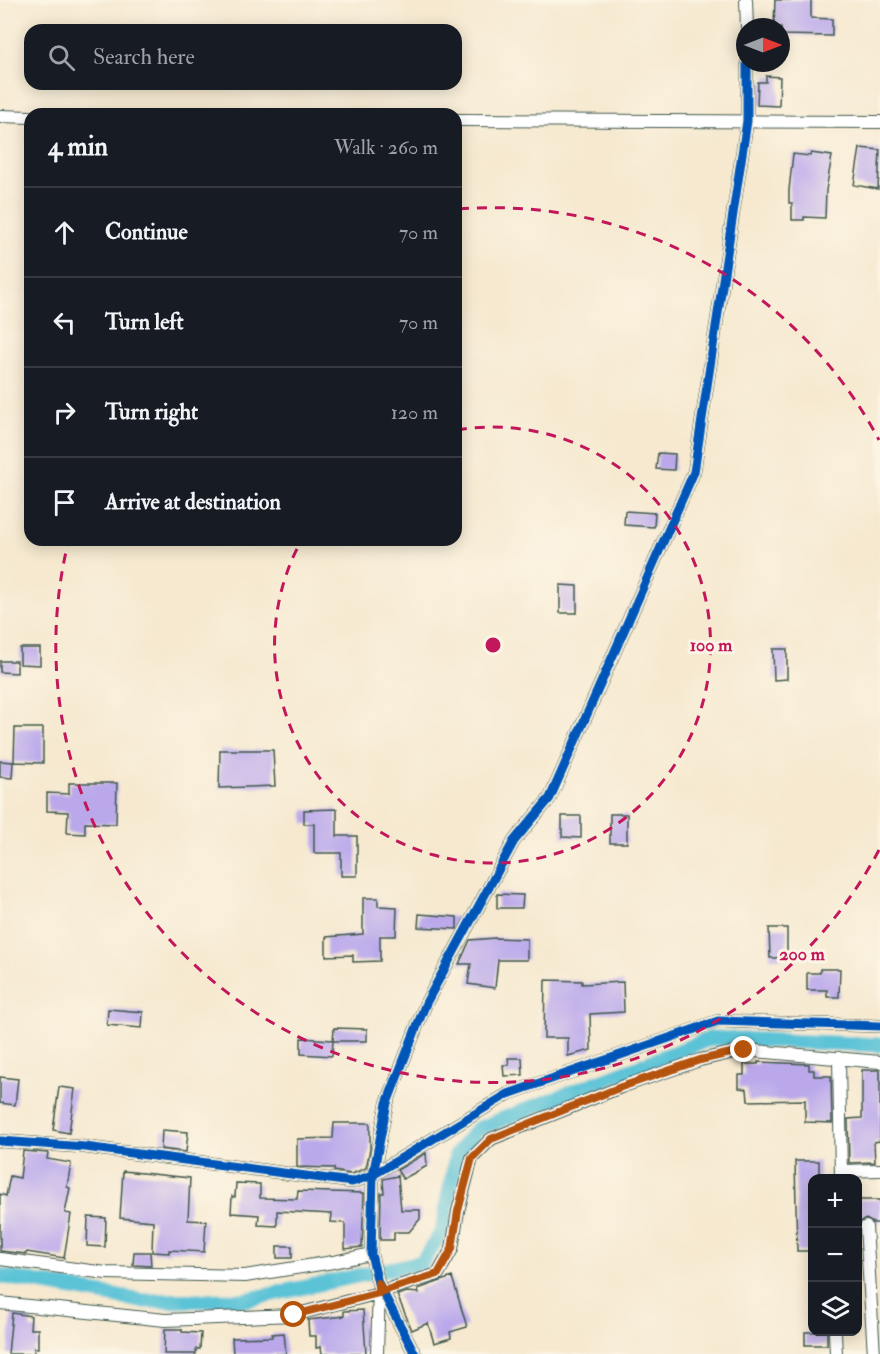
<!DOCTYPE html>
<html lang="en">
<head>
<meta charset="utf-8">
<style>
  :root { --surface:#171b24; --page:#242831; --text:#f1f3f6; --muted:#9ea1a6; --line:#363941 }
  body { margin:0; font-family:"IM FELL Double Pica",serif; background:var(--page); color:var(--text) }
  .controls { position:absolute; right:18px; bottom:18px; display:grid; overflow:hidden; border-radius:12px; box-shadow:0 3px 15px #0003 }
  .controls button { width:54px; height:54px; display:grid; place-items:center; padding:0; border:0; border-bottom:2px solid var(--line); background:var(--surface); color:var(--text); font:30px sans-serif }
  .compass { position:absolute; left:736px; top:18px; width:54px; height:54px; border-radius:50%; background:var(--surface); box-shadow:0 3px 15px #0003; rotate:90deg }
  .stop { position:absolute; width:18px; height:18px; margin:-14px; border:4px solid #b45309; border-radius:50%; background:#fff }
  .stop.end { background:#b45309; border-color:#fff; box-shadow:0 2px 6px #0008 }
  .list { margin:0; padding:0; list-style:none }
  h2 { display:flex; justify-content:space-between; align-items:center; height:78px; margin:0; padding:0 24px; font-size:26px }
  h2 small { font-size:20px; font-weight:400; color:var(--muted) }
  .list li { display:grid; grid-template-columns:39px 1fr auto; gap:18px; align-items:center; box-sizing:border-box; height:90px; padding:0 24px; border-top:2px solid var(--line) }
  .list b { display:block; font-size:22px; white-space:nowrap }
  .list em { font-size:20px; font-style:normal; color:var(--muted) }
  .icon { flex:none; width:33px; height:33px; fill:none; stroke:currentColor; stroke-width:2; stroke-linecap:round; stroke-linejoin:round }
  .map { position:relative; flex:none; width:880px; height:1354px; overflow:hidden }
  .search { position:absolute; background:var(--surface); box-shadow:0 3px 15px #0003; left:24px; top:24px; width:438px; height:66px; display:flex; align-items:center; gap:15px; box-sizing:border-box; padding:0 21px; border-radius:18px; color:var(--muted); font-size:22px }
  .panel { position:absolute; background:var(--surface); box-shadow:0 3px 15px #0003; left:24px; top:108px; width:438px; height:438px; border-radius:18px }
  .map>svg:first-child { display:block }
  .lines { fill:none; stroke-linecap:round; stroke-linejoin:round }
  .canal { stroke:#5bc3d7; stroke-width:15 }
  .building { fill:#baa8eb }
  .street-casing { stroke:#3f574b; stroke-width:14 }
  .street { stroke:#fff; stroke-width:12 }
  .cycleway-casing { stroke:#fcf5e5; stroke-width:13 }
  .cycleway { stroke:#0057b8; stroke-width:9 }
  .route { stroke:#b45309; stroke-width:8 }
  .ring { fill:none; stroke:#c2185b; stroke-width:3; stroke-dasharray:10 8 }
  .centre { fill:#c2185b; stroke:#fcf5e5; stroke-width:3 }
  .ring-label { font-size:18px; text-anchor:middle; font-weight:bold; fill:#c2185b; stroke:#fcf5e5; stroke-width:6; stroke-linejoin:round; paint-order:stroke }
</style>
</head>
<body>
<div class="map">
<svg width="880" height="1354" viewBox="0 0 880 1354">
  <rect width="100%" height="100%" fill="#fcf5e5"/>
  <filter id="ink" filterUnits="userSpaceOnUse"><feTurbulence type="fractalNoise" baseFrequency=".0167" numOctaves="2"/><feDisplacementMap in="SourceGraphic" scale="12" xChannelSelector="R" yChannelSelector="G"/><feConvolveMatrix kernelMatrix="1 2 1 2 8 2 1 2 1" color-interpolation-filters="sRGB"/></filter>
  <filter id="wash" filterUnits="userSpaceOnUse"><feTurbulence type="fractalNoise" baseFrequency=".008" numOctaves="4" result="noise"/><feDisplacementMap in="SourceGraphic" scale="24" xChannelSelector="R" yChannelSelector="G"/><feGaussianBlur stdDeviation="1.35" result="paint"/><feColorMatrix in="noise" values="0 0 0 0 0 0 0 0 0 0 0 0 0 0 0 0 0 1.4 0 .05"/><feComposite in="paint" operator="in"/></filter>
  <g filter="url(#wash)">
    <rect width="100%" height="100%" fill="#f6e9d0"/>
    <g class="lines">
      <path class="canal" d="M0,1276L142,1301L245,1300L422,1262L442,1232L456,1155L477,1129L712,1038L880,1045"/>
    </g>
    <g id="blocks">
      <path class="building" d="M775,0H811V18L832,19V36L781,35V27H774Z
        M766,76L780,77L779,106L757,105L758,82H766Z
        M860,148L880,150L878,189L854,185Z
        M811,153L832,156L826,190L825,218L804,217V220H792V203H789V190L793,154L810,156Z
        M658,453L675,454L674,470L656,469Z
        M625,511L655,513L654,527L624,525Z
        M560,585L577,586V613H560Z
        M20,648H40V665L20,664Z
        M773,649H787V679L774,680Z
        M0,661H17V673L0,672Z
        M15,728H43V763L14,762Z
        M220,750H273L275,786L219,788Z
        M0,761L13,762L12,778L0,777Z
        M69,783H117L116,824L85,823V834L67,833L68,812L47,811V793L69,794Z
        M337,809V836H357V876H341V853H314V824H304V810Z
        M610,814H627V843H610Z
        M562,816H581V838L562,837Z
        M497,894L523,895L522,908H497Z
        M363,898H378V906L397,907L396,936H380V961L353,962V955L326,956V937L363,934Z
        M419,914L457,917V929L418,927Z
        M769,928H787V958H770Z
        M495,938L527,939V960H498L495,988L468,984L471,964H459L470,940Z
        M820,969H840L839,997H827V990H807V973H820Z
        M545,980L582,981V984L623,982L624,1012L590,1014L591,1050L568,1056V1038H544Z
        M108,1009L143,1012L142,1028L107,1025Z
        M334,1028L367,1029V1041H333Z
        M301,1038L333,1040L332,1056L301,1054Z
        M508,1058H522L523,1075L504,1076L503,1065H509Z
        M758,1062L809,1064V1070H814V1076H831L832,1123L805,1122V1100L748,1101L747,1089L739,1088V1075H744V1064H758Z
        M862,1070H880V1141L874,1142L875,1162L849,1163L848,1119L862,1118Z
        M0,1077L18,1079L15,1105L0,1103Z
        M59,1087L75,1089L69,1133L53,1130Z
        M334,1123H370V1149L366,1168L351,1174L334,1171V1168L297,1167V1139L333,1138Z
        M162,1130L188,1132L186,1152L161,1149Z
        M23,1151L48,1153L47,1159L71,1163L67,1187L70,1188L65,1213L71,1214L64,1258L27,1252L26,1254L0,1251V1194L6,1196L10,1176L20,1178Z
        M426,1153L427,1166L403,1179L397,1170Z
        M795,1161H819V1179H813V1251H797Z
        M123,1171L190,1178L188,1220L206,1221L204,1252L169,1250V1253L152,1252L153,1221L120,1218Z
        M398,1176L401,1210H420V1219L409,1232H394V1240H380L381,1193H384L383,1179Z
        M236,1183L260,1184V1198L297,1199L298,1191L364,1193L362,1247L345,1249V1223L331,1222L332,1214L277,1211V1226L258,1225L259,1215L231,1213L232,1196L235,1197Z
        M858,1200H880V1223H873L866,1219L858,1223Z
        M88,1217L106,1218L105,1247L87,1246Z
        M277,1246H292V1258H277Z
        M134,1252H150L151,1266L133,1265Z
        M452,1277L467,1327L450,1332L451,1338L434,1343L428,1323L412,1330L397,1295L407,1292L419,1293L418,1289Z
        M363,1310L366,1354H322L321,1347L316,1348V1336H309L308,1320L344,1316V1311Z
        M12,1313L31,1316L30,1329H38V1348H34V1354H8Z
        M165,1329H182V1332L201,1333L200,1349H196V1354H164Z
        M805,1332H827V1345H805Z
        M284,1333L286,1354H233L232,1338L272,1337V1334Z"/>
    </g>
  </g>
  <g filter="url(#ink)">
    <use href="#blocks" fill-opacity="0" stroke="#3f574b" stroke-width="1.5"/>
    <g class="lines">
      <defs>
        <path id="street" d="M746,0L747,27
          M0,116L30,117
          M456,120L880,122
          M839,1058L841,1178
          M0,1141L85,1147L352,1182L373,1175L508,1094L718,1021L880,1026
          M841,1171L880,1170
          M866,1227L874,1354
          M0,1259L106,1273L245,1276L333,1262L371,1254
          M383,1291L438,1274L452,1249L458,1211L472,1158L491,1139L621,1087L700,1060L744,1050L880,1062
          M0,1303L165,1320L294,1315L379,1293
          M835,1332L836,1354
          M377,1354L379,1288
          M415,1354L378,1283L371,1254L373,1175L387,1103L426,1003L514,841L550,798L694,472L747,121V63"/>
      </defs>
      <use href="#street" class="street-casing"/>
      <use href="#street" class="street"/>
      <defs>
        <path id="cycleway" d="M0,1141L85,1147L352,1182L373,1175L508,1094L718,1021L880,1026
          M415,1354L378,1283L371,1254L373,1175L387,1103L426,1003L514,841L550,798L694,472L747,121V63"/>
      </defs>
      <use href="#cycleway" class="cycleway-casing"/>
      <use href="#cycleway" class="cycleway"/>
    </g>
  </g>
  <g class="lines" filter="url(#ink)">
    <path class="route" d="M294,1315L379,1293L378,1283L383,1291L438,1274L452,1249L458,1211L472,1158L491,1139L621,1087L700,1060L744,1050"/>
  </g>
  <g class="ring">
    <path d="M457 430A218 218 0 1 1 301 541"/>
    <path d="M879 850A437 437 0 0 1 68 543M459 209A437 437 0 0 1 879 440"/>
  </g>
  <circle cx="493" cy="645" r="9" class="centre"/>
  <g class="ring-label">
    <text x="711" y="651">100 m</text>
    <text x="802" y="960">200 m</text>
  </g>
</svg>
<div class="controls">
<button>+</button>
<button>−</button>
<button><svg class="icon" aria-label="layers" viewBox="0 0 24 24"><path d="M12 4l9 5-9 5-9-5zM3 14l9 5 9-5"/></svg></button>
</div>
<svg class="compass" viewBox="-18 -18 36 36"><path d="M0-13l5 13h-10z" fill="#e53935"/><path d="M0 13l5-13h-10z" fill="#9ea1a6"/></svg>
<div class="stop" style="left:294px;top:1315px"></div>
<div class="stop end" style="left:744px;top:1050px"></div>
<div class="search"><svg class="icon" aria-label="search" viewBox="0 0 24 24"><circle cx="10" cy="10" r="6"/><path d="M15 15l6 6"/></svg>Search here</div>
<section class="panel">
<h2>4 min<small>Walk · 260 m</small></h2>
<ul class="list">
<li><svg class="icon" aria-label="ahead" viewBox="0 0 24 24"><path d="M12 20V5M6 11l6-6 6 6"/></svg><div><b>Continue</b></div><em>70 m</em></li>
<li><svg class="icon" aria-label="left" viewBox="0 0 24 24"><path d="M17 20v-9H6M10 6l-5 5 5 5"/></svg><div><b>Turn left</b></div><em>70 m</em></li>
<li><svg class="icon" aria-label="right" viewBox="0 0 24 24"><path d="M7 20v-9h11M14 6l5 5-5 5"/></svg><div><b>Turn right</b></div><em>120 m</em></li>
<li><svg class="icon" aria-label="arrive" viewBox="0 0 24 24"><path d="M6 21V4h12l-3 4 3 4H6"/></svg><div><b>Arrive at destination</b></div></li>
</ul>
</section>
</div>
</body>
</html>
